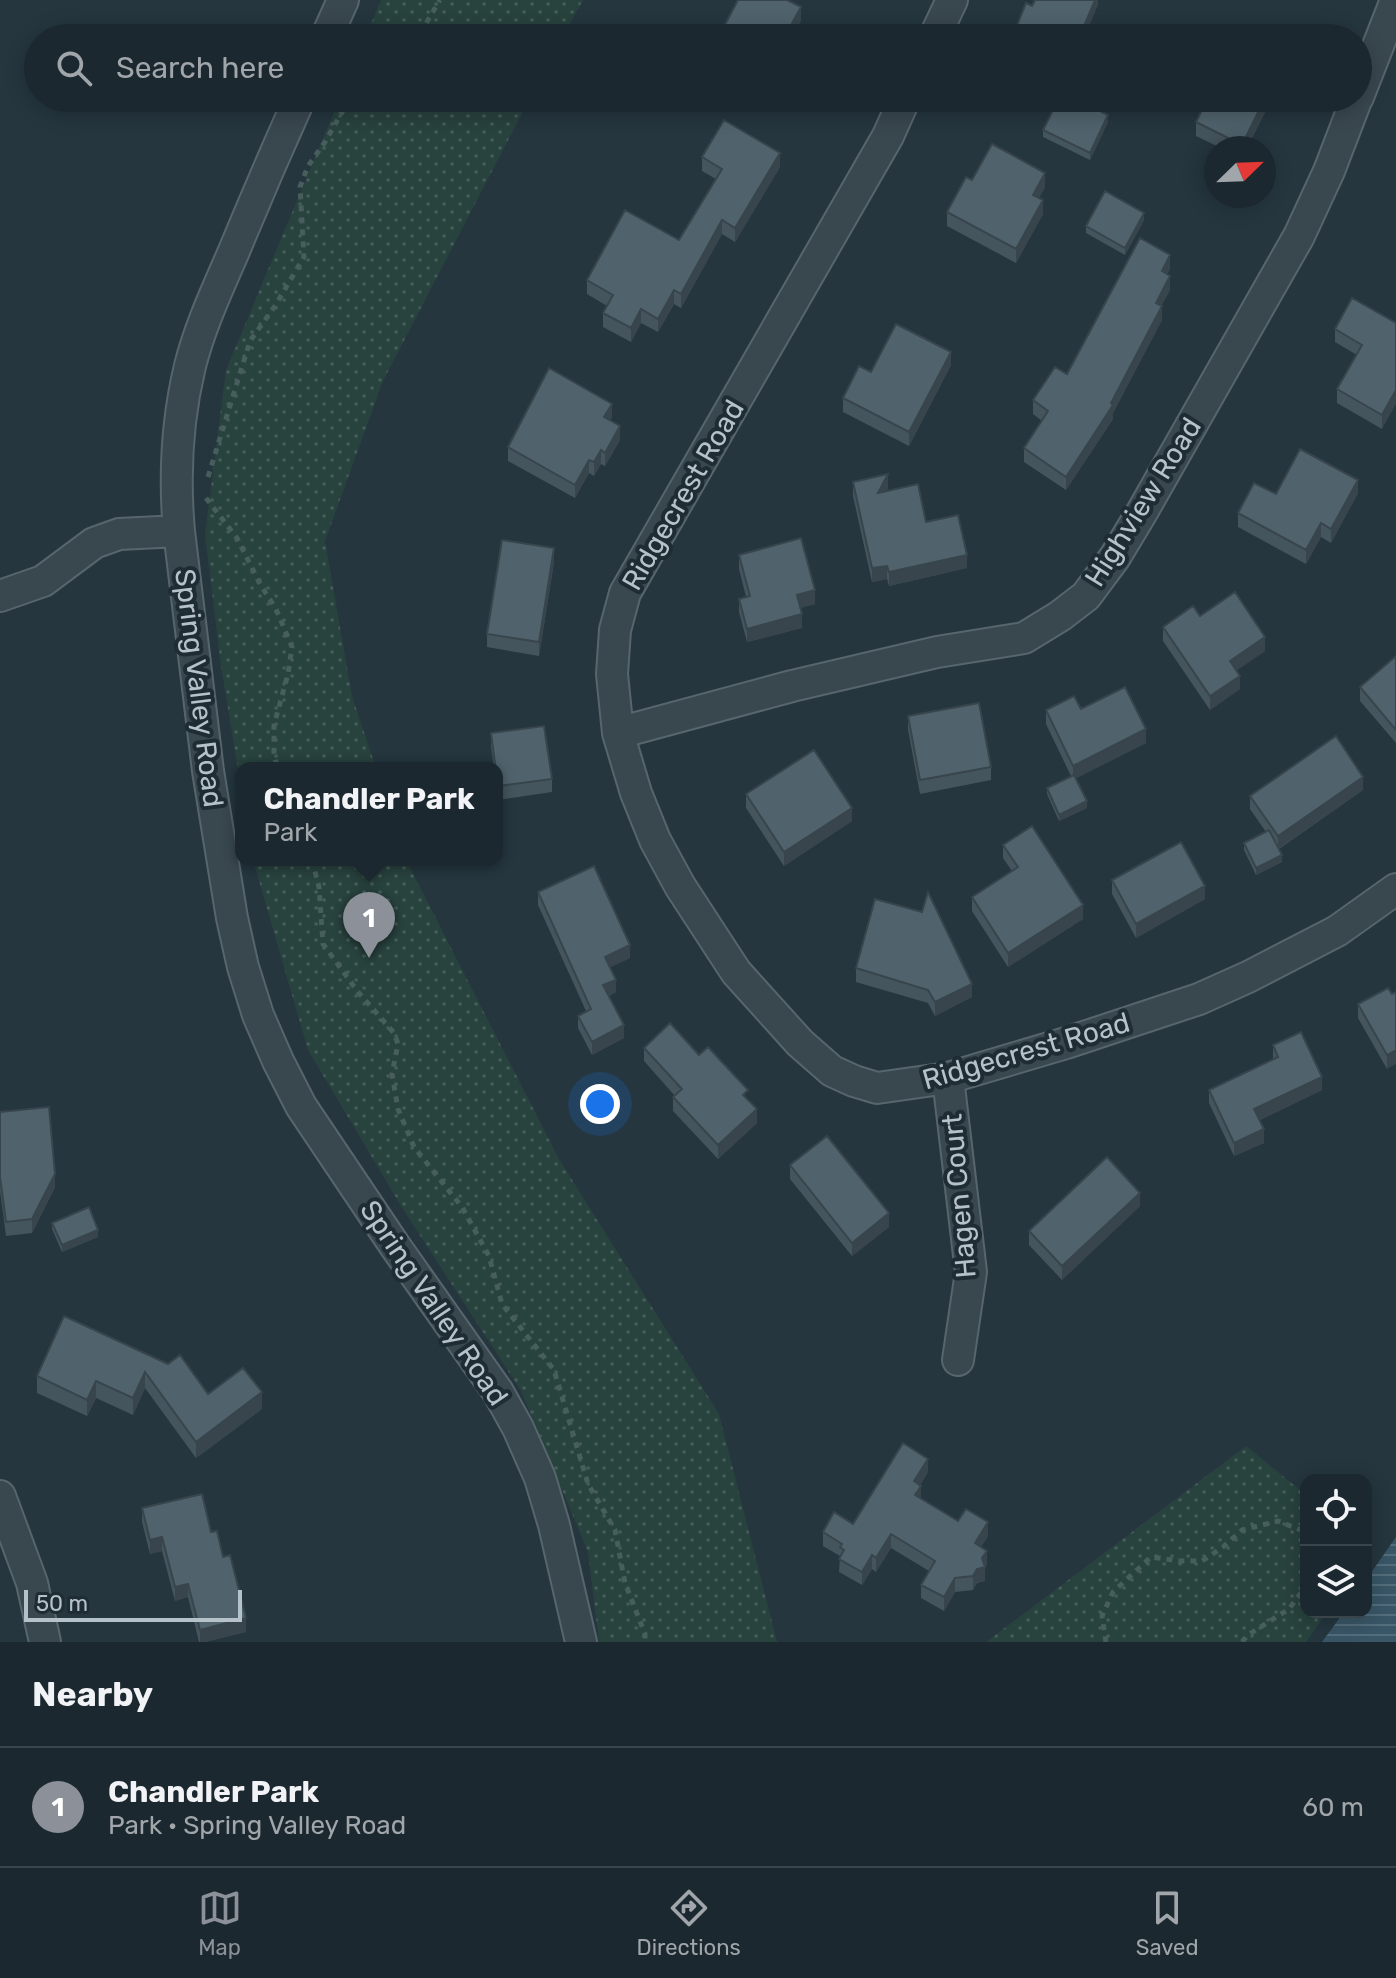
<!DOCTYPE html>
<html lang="en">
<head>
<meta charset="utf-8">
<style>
  :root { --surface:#1c282f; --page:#29343b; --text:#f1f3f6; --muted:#a0a6aa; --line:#3a444b; --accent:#8c9099 }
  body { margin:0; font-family:Rubik,sans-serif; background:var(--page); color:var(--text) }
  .controls { position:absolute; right:24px; bottom:24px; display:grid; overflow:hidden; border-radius:16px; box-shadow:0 4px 20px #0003 }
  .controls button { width:72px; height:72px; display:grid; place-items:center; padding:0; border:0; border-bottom:2px solid var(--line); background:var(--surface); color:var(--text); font:40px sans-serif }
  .compass { position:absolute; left:1204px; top:136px; width:72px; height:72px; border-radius:50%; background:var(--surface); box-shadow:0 4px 20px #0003; rotate:67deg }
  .scale { position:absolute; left:24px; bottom:20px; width:218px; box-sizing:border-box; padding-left:8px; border:4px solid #b6c2ca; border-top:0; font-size:22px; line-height:28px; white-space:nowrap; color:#b6c2ca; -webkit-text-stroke:6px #1e2c34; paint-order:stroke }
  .you { position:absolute; left:600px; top:1104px; width:28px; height:28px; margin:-20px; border:6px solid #fff; border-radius:50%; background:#1a73e8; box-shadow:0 0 0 12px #1a73e833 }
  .badge { display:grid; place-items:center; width:52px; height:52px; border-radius:50%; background:var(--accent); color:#fff; font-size:26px; font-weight:700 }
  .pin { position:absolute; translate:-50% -66px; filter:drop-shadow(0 2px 4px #0008) }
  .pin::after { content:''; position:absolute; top:42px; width:28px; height:24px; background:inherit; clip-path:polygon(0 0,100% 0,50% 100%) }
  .popup { position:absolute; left:235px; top:762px; width:268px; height:104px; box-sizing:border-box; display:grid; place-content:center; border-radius:16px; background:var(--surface); filter:drop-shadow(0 2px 6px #0005); font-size:26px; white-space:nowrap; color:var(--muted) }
  .popup b { font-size:30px; color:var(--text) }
  .popup::after { content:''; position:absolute; left:50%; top:100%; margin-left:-16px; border:16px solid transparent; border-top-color:var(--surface) }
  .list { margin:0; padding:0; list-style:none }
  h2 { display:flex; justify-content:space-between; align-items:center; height:104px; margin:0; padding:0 32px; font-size:34px }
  h2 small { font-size:26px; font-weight:400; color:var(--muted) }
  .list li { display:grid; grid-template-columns:52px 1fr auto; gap:24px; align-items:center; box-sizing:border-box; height:120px; padding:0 32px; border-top:2px solid var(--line) }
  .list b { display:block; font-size:30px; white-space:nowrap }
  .list p { margin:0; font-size:26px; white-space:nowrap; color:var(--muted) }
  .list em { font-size:26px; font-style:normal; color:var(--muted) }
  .icon { flex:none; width:44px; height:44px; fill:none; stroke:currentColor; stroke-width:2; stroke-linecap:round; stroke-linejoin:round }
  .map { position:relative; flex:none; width:1396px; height:1642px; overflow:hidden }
  .search { position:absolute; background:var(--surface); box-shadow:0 4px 20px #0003; left:24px; right:24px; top:24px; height:88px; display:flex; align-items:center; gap:20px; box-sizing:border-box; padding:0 28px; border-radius:44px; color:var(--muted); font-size:30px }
  .sheet { height:224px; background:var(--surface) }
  nav { display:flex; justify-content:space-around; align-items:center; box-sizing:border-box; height:112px; border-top:2px solid var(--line); background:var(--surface); font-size:22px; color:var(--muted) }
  nav a { display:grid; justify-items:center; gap:4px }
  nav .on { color:var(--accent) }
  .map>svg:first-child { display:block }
  .grass { fill:url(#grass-dots) }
  .water { fill:url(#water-rules) }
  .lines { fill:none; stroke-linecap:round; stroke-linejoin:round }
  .minor-casing { stroke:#57656d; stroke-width:34 }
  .path { stroke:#475e5c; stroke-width:5; stroke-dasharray:6 6; stroke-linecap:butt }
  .minor { stroke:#39474f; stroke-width:30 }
  .wall { fill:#45555d }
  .shaded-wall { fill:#38454c }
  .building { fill:#50636c; stroke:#38454c; stroke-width:2 }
  .labels { text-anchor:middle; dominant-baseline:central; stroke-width:8; stroke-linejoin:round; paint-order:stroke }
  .street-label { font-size:28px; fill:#b6c2ca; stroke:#1e2c34 }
</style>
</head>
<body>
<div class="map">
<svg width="1396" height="1642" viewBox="0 0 1396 1642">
  <defs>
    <pattern id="grass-dots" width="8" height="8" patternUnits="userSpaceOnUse" patternTransform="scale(2)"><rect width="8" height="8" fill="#28423e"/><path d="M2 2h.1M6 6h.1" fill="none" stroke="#455c59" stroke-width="1.8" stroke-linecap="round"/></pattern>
    <pattern id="water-rules" width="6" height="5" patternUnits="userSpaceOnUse" patternTransform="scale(2)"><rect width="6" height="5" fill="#395666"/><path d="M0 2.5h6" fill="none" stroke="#536d7b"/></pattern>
  </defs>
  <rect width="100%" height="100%" fill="#25363f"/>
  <path class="grass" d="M381,0H583L562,38H365Z
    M340,98H530L383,381L325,541L352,696L376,768H241V787L221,666L205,534L226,370Z
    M253,860H406L559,1159L719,1414L777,1642H599L588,1552L521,1391L401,1206L308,1050Z
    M1246,1446L1306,1495V1612H1327L1306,1642H986Z"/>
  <path class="water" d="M1396,1537V1642H1322L1344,1612H1366V1580Z"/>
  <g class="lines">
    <defs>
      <path id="minor" d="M326,38L343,0
        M934,38L952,0
        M1358,97L1396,0
        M300,98C277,149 255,200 234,251C218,288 200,326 190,366C177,420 174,475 179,531L208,771L232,918L243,967L258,1015L278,1061L301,1106L395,1246L498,1392L518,1428L540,1478L554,1525L581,1642
        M905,98L888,136L625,593L615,630L612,674L618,733L636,793L655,840L680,886L736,972L800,1043L832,1071L854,1081L877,1088L948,1078L1066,1043L1199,999L1248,977L1337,931L1396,889
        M0,596L43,581L94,543L119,534L179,531
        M618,733L792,686L937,652L1024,638L1060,616L1086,596L1115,557L1142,512L1299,236L1329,171L1357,98
        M948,1078L971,1272L958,1360
        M0,1496L32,1583L45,1642"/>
    </defs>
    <use href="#minor" class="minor-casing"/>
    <path class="path" d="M408,38L425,25L440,0
      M208,477L250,341L275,306L304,257L300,187L308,166L325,142L350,98
      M206,498L237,538L260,584L276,609L292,647L288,674L274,725V753L277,768
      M312,860L319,887L323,944L358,992L394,1033L398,1044L392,1074L398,1109L414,1147L462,1207L489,1256L502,1304L554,1370L588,1484L615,1530L625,1583L645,1634V1642
      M1106,1642L1102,1616L1113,1592L1151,1557L1180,1561H1202L1223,1547L1242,1530L1278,1521L1306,1532
      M1242,1642L1248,1635L1289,1609L1306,1586"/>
    <use href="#minor" class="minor"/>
  </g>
  <path class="wall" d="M1033,98H1073L1108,122L1090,160L1043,137V130L1055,107Z
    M1190,98H1272L1247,148H1221L1196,136V122L1201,113L1190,107Z
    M702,157L780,167L735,242L722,234L681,308L674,304L658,332L641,323L631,342L603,327V313L607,306L587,294V280L679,240L716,179L702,171Z
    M972,180L1045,187L1039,198L1043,214L1016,263L947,226V212Z
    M1144,220L1125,255L1086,233V226Z
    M1170,269L1167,274L1170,290L1161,306L1162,320L1113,413V419L1066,490L1024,462V448L1042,421L1033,414V400L1067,374Z
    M1396,323L1382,429L1337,403V389L1357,355L1335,342V329Z
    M951,365L909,446L843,412V398L871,372Z
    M612,417L610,421L620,440L605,466L601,464L594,476L589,473L575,498L508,461V447Z
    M853,482L888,488L886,491L926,522L967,568L889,586L887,579L872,582L853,496Z
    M1358,493L1331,543L1321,537L1306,564L1238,527V513L1276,494Z
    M739,555L815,604L800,608L802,628L747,642L739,612V599L746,597L739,569Z
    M554,562L539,656L487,647V634Z
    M1200,616L1265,651L1237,670L1240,689L1210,710L1163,641V627Z
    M1396,656V743L1360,701V687Z
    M1081,709L1146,743L1076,778L1087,808L1059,821L1047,794V788L1071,776L1046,724V710Z
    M908,716L991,767V780L920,794L908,730Z
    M491,733L552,779V792L498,800L497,768H494L491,747Z
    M1363,790L1279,849L1282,862L1256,875L1244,850V843L1266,832L1250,809V796Z
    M746,794L852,821L784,866L746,808Z
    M1003,845L1083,919L1008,967L972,911V897L1012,871L1003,858Z
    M1112,880L1205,899L1136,938L1112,894Z
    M538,892L630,958L610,967L616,992L609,996L624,1038L592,1055L578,1028V1016L586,1011L538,905Z
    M856,968L972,997L935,1016L928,1003L856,982Z
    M1392,994L1387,1069L1358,1018V1004Z
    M1273,1045L1322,1090L1260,1120L1264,1143L1234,1156L1209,1103V1090L1273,1060Z
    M644,1048L699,1055L748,1100L757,1123L718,1159L673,1111V1097L675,1096L644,1061Z
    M0,1112L55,1187L32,1233L6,1236L0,1191Z
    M790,1165L889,1227L852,1256L790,1179Z
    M1140,1206L1062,1280L1029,1245V1231Z
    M52,1223L98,1237L62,1252L52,1229Z
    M64,1316L208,1394L262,1409L196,1458L145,1388L133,1415L96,1398L87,1416L37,1393V1376Z
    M928,1472L920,1485L921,1498L958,1521L988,1536L981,1547L987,1564L985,1568V1581L977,1583L973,1590L955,1592L944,1611L921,1598V1585L929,1571L891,1548L876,1572L872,1569L862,1585L839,1572L840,1556L823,1546V1532L853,1524Z
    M142,1508L211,1532L223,1557L246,1632L205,1642H199L188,1597L175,1601L162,1551L150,1554L142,1522Z"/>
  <path class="shaded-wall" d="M1095,0H1098V5L1084,38H1079Z
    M801,7V21L792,38H784Z
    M1265,98H1272L1247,148H1242V145Z
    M1108,115V122L1090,160V153Z
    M780,153V167L735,242V228Z
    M1045,173V187L1033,209V195Z
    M1043,200V214L1016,263V249Z
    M1144,213V220L1125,255V248Z
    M722,220V234L681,308V294Z
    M1170,255V269L1162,285V271Z
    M1170,276V290L1156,316V303Z
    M674,290V304L658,332V319Z
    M1162,306V320L1113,413V419L1066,490V477L1111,403Z
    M641,309V323L631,342V328Z
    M951,352V365L909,446V432Z
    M1396,390V404L1382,429V415Z
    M612,404V417L604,431V417Z
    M620,426V440L605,466V453Z
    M601,450V464L594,476V462Z
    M589,460V473L575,498V485Z
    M888,474V488L878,507V493Z
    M1358,480V493L1331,543V529Z
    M1321,523V537L1306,564V550Z
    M554,548V562L539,656V642Z
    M967,555V568L889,586V572Z
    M887,566V579L872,582V568Z
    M815,590V604L797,609V595Z
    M802,614V628L747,642V629Z
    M1265,637V651L1230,675V661Z
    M1240,676V689L1210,710V696Z
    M1146,729V743L1073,780V766Z
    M1363,777V790L1278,849V836Z
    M1087,801V808L1059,821V815Z
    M852,808V821L784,866V852Z
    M1282,855V862L1256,875V868Z
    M1205,886V899L1136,938V924Z
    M1083,905V919L1008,967V953Z
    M630,945V958L605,970V957Z
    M616,980V992L603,998V985Z
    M972,984V997L935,1016V1002Z
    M624,1025V1038L592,1055V1042Z
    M1396,1050V1064L1387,1069V1055Z
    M1322,1077V1090L1254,1123V1109Z
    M757,1109V1123L718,1159V1145Z
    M1264,1129V1143L1234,1156V1143Z
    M55,1174V1187L32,1233V1219Z
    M1140,1193V1206L1062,1280V1266Z
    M889,1213V1227L852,1256V1243Z
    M98,1230V1237L62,1252V1245Z
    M145,1372V1388L133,1415V1398Z
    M96,1381V1398L87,1416V1400Z
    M262,1392V1409L196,1458V1442Z
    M928,1459V1472L914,1495V1481Z
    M921,1486V1500L915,1495Z
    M988,1522V1536L975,1557V1543Z
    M891,1534V1548L876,1572V1558Z
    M162,1537V1551L150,1554V1540Z
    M987,1551V1564L985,1568V1581L977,1583L973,1590V1576Z
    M872,1555V1569L862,1585V1572Z
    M955,1578V1592L944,1611V1597Z
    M188,1584V1597L175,1601V1587Z
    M246,1618V1632L205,1642H200V1630Z"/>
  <path class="building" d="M738,0H787L801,7L784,38H718Z
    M1035,0H1095L1079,38H1012L1026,3L1032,6Z
    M684,27L705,38H678Z
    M1059,98H1073L1108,115L1090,153L1043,130Z
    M1198,98H1265L1242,145L1196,122L1206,102Z
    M724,120L780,153L735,228L722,220L681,294L674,290L658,319L641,309L631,328L603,313L613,295L587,280L625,210L679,240L722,169L702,157Z
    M992,144L1045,173L1033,195L1043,200L1016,249L947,212L966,177L972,180Z
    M1105,191L1144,213L1125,248L1086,226Z
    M1140,238L1170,255L1162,271L1170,276L1156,303L1162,306L1111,403L1113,405L1066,477L1024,448L1048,411L1033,400L1055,367L1067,374Z
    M1352,298L1396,323V390L1382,415L1337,389L1362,345L1335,329Z
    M896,324L951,352L909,432L843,398L859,366L871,372Z
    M549,368L612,404L604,417L620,426L605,453L601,450L594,462L589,460L575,485L508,447Z
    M1300,449L1358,480L1331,529L1321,523L1306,550L1238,513L1254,483L1276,494Z
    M888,474L878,493L918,484L926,522L958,515L967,555L889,572L887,566L872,568L853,482Z
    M801,538L815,590L797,595L802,614L747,629L739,599L750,596L739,555Z
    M502,540L554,548L539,642L487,634Z
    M1235,592L1265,637L1230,661L1240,676L1210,696L1163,627L1193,606L1200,616Z
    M1396,656V730L1360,687Z
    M1125,687L1146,729L1073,766L1046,710L1074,696L1081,709Z
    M979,703L991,767L920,780L908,716Z
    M544,726L552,779L498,786L491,733Z
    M1336,736L1363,777L1278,836L1250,796Z
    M814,750L852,808L784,852L746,794Z
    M1074,775L1087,801L1059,815L1047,788Z
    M1032,826L1083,905L1008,953L972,897L1018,867L1003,845Z
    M1269,830L1282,855L1256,868L1244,843Z
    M1181,842L1205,886L1136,924L1112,880Z
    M594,866L630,945L605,957L616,980L603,985L624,1025L592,1042L578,1016L591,1009L538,892Z
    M928,892L972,984L935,1002L928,990L856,968L875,899L922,912Z
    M1388,988L1392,994L1396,992V1050L1387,1055L1358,1004Z
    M670,1023L699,1055L708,1047L748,1090L743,1095L757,1109L718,1145L673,1097L682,1089L644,1048Z
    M1301,1032L1322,1077L1254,1109L1264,1129L1234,1143L1209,1090L1278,1057L1273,1045Z
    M49,1107L55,1174L32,1219L6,1222L0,1177V1112Z
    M827,1136L889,1213L852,1243L790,1165Z
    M1107,1157L1140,1193L1062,1266L1029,1231Z
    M89,1207L98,1230L62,1245L52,1223Z
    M64,1316L168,1364L180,1355L208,1394L243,1368L262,1392L196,1442L145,1372L133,1398L96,1381L87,1400L37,1376Z
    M903,1443L928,1459L914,1481L921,1486L915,1495L958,1521L966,1509L988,1522L975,1543L987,1551L982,1558L985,1567L977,1569L973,1576L955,1578L944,1597L921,1585L935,1561L891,1534L876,1558L872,1555L862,1572L839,1559L844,1550L840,1547L842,1544L823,1532L834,1512L853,1524Z
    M202,1494L211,1532L217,1531L223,1557L230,1555L246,1618L200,1630L188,1584L175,1587L162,1537L150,1540L142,1508Z"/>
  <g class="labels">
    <g class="street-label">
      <text transform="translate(683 495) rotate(-60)">Ridgecrest Road</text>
      <text transform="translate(1143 502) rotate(-58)">Highview Road</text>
      <text transform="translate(199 688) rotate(83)">Spring Valley Road</text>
      <text transform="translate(1026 1051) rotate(-16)">Ridgecrest Road</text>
      <text transform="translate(959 1196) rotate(-95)">Hagen Court</text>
      <text transform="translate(434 1303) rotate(56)">Spring Valley Road</text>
    </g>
  </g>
</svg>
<div class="controls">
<button><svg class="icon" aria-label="locate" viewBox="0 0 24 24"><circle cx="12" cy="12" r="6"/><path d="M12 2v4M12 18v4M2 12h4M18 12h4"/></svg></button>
<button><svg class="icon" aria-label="layers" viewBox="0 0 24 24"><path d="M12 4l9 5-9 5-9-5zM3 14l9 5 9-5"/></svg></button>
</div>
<svg class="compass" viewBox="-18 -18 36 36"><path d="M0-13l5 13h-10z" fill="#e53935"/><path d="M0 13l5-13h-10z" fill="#a0a6aa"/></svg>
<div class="scale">50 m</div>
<div class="you"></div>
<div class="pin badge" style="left:369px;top:958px">1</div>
<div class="popup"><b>Chandler Park</b>Park</div>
<div class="search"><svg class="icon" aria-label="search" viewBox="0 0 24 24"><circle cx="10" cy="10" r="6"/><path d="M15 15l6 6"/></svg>Search here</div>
</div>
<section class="sheet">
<h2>Nearby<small></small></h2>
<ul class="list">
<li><span class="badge">1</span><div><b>Chandler Park</b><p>Park · Spring Valley Road</p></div><em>60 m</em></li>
</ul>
</section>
<nav>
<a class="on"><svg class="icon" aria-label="map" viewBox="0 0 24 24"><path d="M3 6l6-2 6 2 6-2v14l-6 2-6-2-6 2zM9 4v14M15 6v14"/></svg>Map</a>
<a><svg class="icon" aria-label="directions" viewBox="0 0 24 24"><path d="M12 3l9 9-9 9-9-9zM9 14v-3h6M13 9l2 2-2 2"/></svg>Directions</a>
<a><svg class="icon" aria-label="saved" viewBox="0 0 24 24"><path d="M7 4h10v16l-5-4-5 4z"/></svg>Saved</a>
</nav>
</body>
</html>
